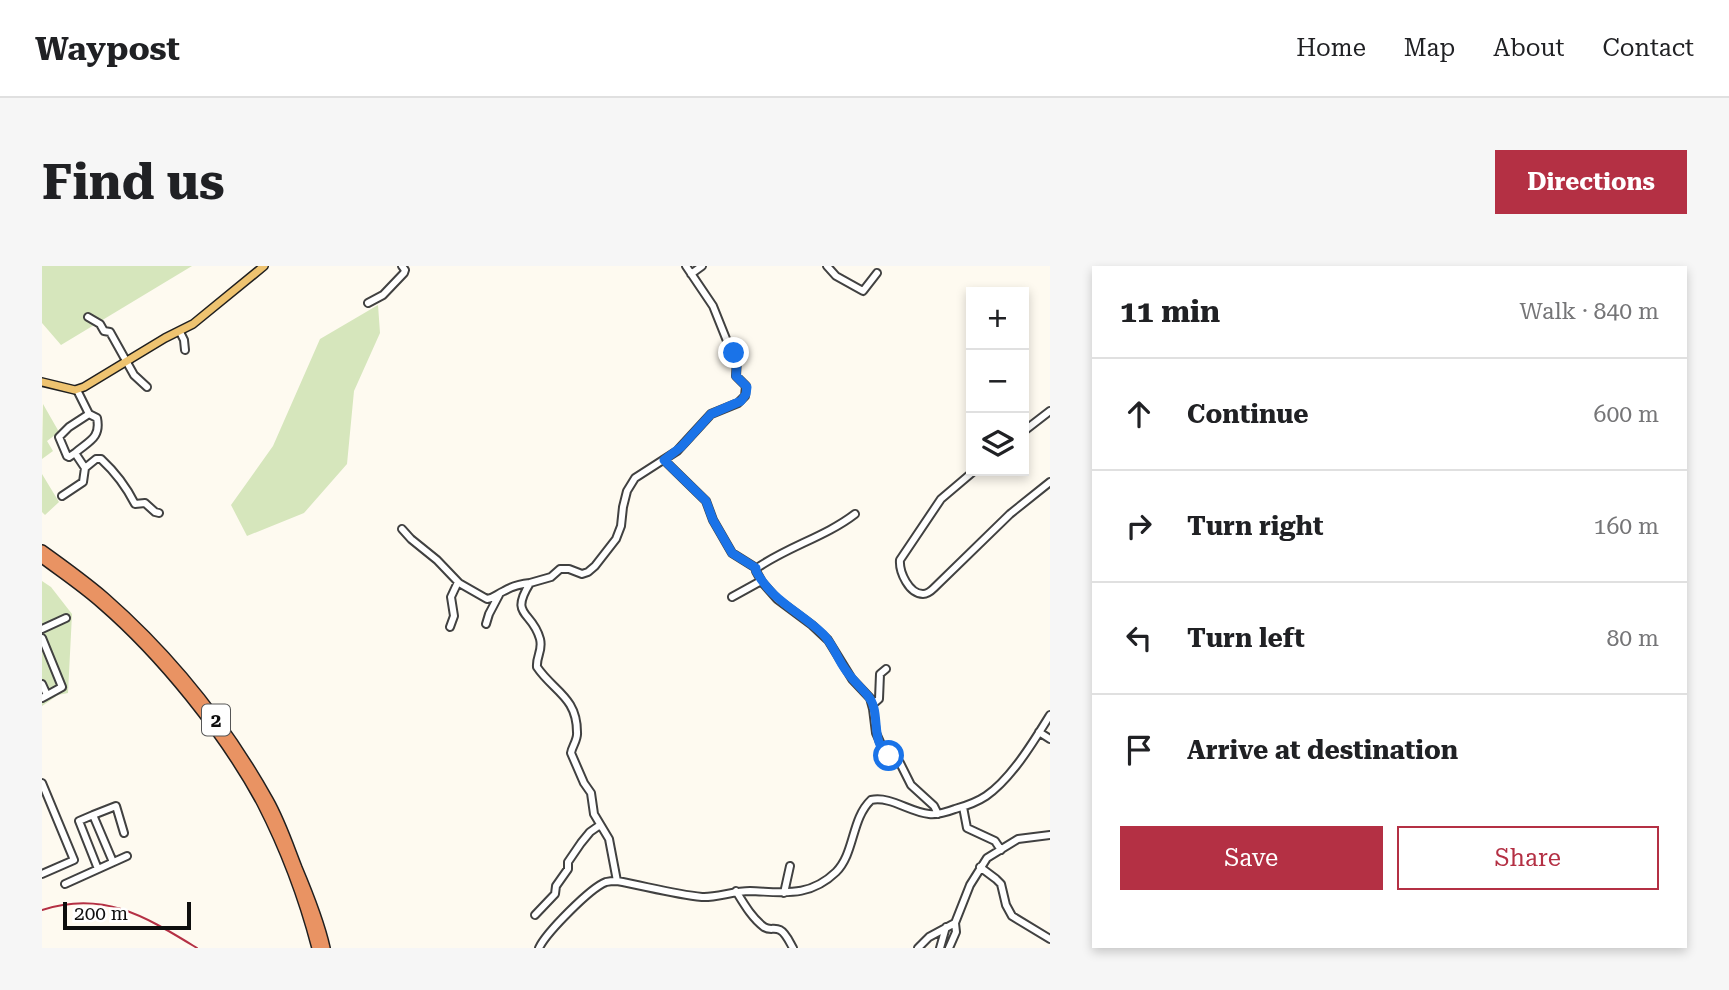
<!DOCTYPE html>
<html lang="en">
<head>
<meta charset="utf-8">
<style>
  :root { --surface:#fff; --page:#f6f6f6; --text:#202124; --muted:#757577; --line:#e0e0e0; --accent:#b43044 }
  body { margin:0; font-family:"Roboto Serif",serif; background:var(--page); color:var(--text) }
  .controls { position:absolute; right:21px; top:21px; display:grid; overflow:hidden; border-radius:0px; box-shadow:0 4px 10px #0003 }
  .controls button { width:63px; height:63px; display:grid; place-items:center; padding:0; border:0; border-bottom:2px solid var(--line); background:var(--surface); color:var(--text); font:35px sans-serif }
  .scale { position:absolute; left:21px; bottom:18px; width:128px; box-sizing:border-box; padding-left:7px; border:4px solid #0e0e0e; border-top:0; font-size:19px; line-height:24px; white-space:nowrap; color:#0e0e0e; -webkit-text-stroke:5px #fff; paint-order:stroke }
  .stop { position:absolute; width:21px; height:21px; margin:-16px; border:5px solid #1a73e8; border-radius:50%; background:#fff }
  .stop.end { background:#1a73e8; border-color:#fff; box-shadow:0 2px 7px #0008 }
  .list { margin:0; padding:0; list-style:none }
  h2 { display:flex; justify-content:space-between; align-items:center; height:91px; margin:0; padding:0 28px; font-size:30px }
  h2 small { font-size:23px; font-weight:400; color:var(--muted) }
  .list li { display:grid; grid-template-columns:46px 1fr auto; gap:21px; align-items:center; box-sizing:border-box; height:112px; padding:0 28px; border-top:2px solid var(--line) }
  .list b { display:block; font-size:26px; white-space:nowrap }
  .list em { font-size:23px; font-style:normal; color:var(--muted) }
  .actions { display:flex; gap:14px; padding:21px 28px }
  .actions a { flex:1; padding:16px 0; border:2px solid var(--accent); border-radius:0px; text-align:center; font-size:24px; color:var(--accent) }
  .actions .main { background:var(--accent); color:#fff }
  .icon { flex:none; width:38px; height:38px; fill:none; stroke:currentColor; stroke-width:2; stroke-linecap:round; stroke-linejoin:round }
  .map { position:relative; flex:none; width:1008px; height:682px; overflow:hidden; border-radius:0px }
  header { display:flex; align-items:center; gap:42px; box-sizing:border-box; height:98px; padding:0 35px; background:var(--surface); border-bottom:2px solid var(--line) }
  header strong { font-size:33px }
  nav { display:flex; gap:38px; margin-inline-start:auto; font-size:24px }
  .intro { display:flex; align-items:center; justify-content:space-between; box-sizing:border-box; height:168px; padding:0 42px }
  h1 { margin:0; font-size:49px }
  .button { padding:18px 32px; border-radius:0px; background:var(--accent); color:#fff; font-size:24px; font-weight:700 }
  main { display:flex; gap:42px; padding:0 42px }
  aside { flex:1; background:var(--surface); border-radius:0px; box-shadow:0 4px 10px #0003 }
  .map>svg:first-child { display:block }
  .green { fill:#d6e6bc }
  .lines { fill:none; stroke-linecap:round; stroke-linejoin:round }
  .minor-casing { stroke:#414141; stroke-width:10 }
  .major-casing { stroke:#1f1f1f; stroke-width:10 }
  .highway-casing { stroke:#1f1f1f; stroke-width:12 }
  .minor { stroke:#fff; stroke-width:6 }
  .major { stroke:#eec370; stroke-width:7 }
  .highway { stroke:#e99363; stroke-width:9 }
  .rail { stroke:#b43044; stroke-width:2 }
  .route { stroke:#1a73e8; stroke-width:9 }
  .labels { text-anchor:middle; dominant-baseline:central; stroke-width:7; stroke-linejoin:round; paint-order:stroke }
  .shield { fill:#fff; stroke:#565656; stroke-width:2 }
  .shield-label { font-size:19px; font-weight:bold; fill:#0e0e0e }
</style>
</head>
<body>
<header>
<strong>Waypost</strong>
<nav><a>Home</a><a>Map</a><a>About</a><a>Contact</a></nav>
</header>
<div class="intro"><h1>Find us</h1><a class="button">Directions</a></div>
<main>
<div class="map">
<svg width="1008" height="682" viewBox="0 0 1008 682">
  <rect width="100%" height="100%" fill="#fefaf0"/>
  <path class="green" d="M0,0H150L19,79L0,57Z
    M336,39L338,67L312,125L305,198L262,247L205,270L189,239L231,180L278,73Z
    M1,138L17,166L5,175L11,185L0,193Z
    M0,208L17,236L3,249L0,246Z
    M0,315L9,321L30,348L26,427L16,429L0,440Z"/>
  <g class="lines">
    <defs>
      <path id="minor" d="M785,0L794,10L821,25L835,7
        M649,8L660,0
        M326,37L341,29L362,7L363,4L360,0
        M46,51L58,58L62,65L68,66L92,109L105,121
        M138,66L142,74L143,84
        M35,124L47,148L27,161L17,171L25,190L27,191L33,187L43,202L54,193H59C72,205 85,222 93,238L103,237L113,246L117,247
        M982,165L1008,145
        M33,187C47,175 59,172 55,152L47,148
        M622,194L664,235L671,254L690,287L714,302
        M932,205L899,233L858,294C857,306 867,328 881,328C886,328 889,325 892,322L968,248L1008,216
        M20,230L41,216L43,202
        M813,248C783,271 747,280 715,302L714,305L720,316L735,333L770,359L786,374L810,413L828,432L831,443L834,467L842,485L858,497L869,519L892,540L896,548
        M360,263L369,273L395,294L417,317L445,333C452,332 455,328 462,325C470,320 479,318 488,317
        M690,331L719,315
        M444,358L447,348L457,329
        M408,361L412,350L409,331L416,316
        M0,363L24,352
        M0,372L20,421L0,432
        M0,418L5,429
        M830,439L837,433L838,408L844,403
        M997,466L1008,473
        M0,517L32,594L0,608
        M921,541L925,562L953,575L959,584
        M51,549L37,555L56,603
        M71,596L51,549L74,540L82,567
        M938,601L954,613L959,618L964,639L970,650L1008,673
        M575,615L567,573L552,548L549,527L542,517L529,487C530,480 536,474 535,466C535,431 511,425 495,401C494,390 501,385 498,373C490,344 467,351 488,317L509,311L518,303H527L540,308L546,306L553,300L574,273L579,260L581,241L585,225L593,212L635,185L669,148L696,137L703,130L704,120L694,110L695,93L687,80L671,40L644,0
        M23,618L85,590
        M694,625C702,638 710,652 722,661C728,665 732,661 738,664C744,667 748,677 751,682
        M742,627L748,600
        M493,649L513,628L514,620L526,603V596L539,577L548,566L558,559
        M497,682C504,667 548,622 564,616C568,615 570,615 575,615C603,620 631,628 660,631C673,632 692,625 708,625C741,626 767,632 794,606C813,587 809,553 829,534C849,530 867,546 887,548C896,549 905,546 913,543C924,540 935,536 944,530C969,513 992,475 1008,449
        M876,682L887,671L913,657L928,619L945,592L976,573L1008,569
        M898,682L904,661
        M907,682L914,666L913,657"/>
      <path id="major" d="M0,116L33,124L42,121L123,72L151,58L222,0"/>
      <path id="highway" d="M0,284C21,299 43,315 63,332C128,389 184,459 226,534C238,555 246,579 255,602C266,628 277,655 283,682
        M0,292C20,307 41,321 60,338C119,389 183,468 220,537C243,582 262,632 275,682"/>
    </defs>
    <use href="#minor" class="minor-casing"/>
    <use href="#major" class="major-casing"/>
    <use href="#highway" class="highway-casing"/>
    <use href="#minor" class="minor"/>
    <use href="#major" class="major"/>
    <use href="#highway" class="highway"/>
    <path class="rail" d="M0,644C62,624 104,651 155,682"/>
  </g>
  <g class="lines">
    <path class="route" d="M692,87L695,95L694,110L705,121L704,128L699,135L669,148L639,181L622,194L664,235L671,254L690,287L714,302V305C729,334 758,346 781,368C790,377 794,389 801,400C809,413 817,419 826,430C840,446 827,476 847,490"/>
  </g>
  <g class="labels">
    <rect class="shield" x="160" y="438.5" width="28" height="31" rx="5"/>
    <g class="shield-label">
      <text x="174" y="454">2</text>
    </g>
  </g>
</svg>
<div class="controls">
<button>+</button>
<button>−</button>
<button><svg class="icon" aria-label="layers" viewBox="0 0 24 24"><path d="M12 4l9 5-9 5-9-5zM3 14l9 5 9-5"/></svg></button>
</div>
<div class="scale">200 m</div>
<div class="stop" style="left:847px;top:490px"></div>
<div class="stop end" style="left:692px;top:87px"></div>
</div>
<aside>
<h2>11 min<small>Walk · 840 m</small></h2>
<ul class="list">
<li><svg class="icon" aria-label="ahead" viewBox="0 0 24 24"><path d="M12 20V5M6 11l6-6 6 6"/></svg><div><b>Continue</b></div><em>600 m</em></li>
<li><svg class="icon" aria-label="right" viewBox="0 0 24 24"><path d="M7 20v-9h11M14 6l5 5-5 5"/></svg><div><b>Turn right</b></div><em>160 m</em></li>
<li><svg class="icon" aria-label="left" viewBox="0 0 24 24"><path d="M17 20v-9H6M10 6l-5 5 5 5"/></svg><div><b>Turn left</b></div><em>80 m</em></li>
<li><svg class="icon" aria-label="arrive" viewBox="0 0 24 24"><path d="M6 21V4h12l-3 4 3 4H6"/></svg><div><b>Arrive at destination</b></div></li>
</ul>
<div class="actions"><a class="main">Save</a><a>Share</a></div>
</aside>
</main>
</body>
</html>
